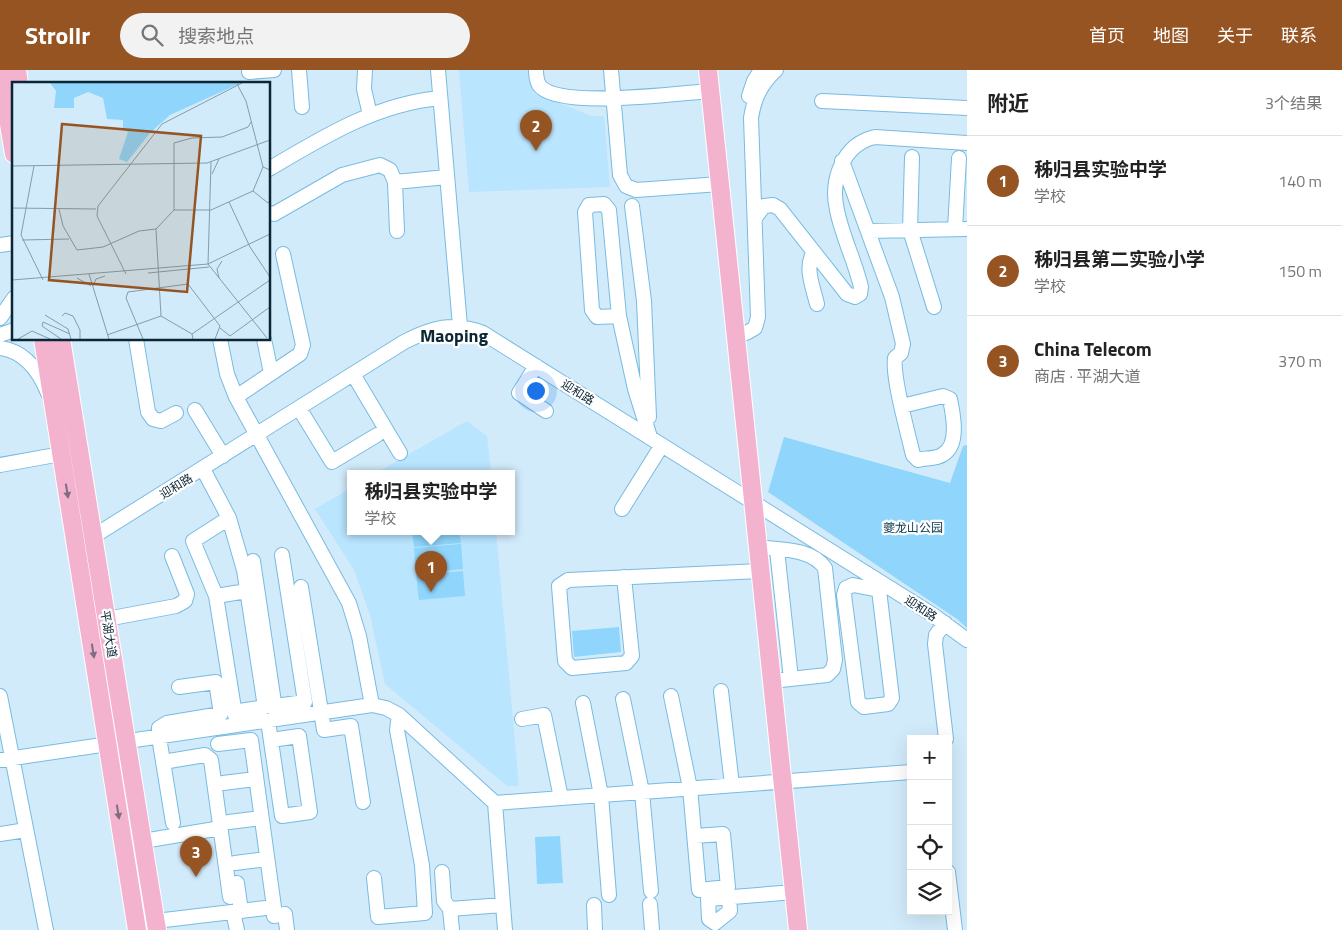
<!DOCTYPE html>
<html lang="zh">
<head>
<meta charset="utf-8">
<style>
  :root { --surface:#fff; --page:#f2f2f2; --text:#222; --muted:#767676; --line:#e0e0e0; --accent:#965423 }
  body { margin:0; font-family:"Titillium Web","Noto Sans SC",sans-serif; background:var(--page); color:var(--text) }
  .controls { position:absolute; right:15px; bottom:15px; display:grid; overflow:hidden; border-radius:0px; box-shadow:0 5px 20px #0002 }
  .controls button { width:45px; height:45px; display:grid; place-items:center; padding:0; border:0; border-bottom:1px solid var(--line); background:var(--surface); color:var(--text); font:25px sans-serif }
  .you { position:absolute; left:535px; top:320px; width:18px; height:18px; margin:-12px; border:4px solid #fff; border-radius:50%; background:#1a73e8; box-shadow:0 0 0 8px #1a73e833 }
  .badge { display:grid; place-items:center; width:32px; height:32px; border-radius:50%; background:var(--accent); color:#fff; font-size:16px; font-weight:700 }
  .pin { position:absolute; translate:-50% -41px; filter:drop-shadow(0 1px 2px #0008) }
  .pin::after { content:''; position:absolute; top:26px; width:18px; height:15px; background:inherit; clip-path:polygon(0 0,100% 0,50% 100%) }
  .popup { position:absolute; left:347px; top:400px; width:168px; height:65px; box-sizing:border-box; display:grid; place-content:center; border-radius:0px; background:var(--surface); filter:drop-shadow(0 1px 4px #0005); font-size:16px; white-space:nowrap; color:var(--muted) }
  .popup b { font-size:19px; color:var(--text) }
  .popup::after { content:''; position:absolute; left:50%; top:100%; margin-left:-10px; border:10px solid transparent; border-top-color:var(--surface) }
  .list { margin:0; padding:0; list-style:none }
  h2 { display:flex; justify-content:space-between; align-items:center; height:65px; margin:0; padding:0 20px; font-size:21px }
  h2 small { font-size:16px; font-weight:400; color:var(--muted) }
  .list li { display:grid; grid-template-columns:32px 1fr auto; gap:15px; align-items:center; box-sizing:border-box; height:90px; padding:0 20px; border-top:1px solid var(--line) }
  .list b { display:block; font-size:19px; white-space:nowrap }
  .list p { margin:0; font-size:16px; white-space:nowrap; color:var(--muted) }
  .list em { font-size:16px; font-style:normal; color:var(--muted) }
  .icon { flex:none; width:28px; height:28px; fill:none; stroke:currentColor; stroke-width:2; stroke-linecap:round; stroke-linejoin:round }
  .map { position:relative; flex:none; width:967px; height:860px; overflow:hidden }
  header { display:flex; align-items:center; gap:30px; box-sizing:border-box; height:70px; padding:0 25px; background:var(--accent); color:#fff }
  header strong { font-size:24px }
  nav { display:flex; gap:28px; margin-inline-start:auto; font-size:18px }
  .search { width:350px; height:45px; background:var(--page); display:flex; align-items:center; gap:12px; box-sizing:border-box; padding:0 18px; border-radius:28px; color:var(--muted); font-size:19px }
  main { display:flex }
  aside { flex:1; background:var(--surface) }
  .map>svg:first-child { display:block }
  .built { fill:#b9e5fe }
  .green { fill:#8fd5fc }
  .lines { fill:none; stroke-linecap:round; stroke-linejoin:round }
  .minor-casing { stroke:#78bbe0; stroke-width:16 }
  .major-casing { stroke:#fff; stroke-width:20 }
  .minor { stroke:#fff; stroke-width:14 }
  .major { stroke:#f3b3cf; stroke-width:18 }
  .oneway { fill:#7f6d82 }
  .labels { text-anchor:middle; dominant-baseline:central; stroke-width:4.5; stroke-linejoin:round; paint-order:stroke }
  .street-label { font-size:12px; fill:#0b2735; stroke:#fff }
  .park-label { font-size:12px; fill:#164055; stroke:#fff }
  .district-label { font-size:18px; font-weight:bold; fill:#0b2735; stroke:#fff }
  .inset-road { fill:none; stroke:#829dac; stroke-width:1 }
  .view { fill:#965423; fill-opacity:0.15; stroke:#965423; stroke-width:2.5 }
  .inset-edge { fill:none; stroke:#0b2735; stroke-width:2.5 }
</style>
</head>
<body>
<header>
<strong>Strollr</strong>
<div class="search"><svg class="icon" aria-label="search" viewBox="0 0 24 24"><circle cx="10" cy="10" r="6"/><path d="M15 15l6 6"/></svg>搜索地点</div>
<nav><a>首页</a><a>地图</a><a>关于</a><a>联系</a></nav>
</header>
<main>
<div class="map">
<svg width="967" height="860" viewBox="0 0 967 860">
  <rect width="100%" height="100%" fill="#d2ebfb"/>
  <path class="built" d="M459,0H530L533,23L592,46H604L610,117L469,122Z
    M467,351L487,366L491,403H376Z
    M351,418V461H496L519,716H507L385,614L370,545L354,500L315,439Z"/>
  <path class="green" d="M784,367L950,413L963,376L967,375V558L957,549L768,422Z
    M412,461H459L461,473L414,477Z
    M461,474L463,499L416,504L414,478Z
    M463,501L465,526L419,530L416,505Z
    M619,557L621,582L574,587L572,561Z
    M560,766L563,813L537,814L535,767Z"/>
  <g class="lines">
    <defs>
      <path id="minor" d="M299,0L302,37
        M365,0L364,19L370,45
        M438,0L460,256
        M536,0C536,5 537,11 539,15C556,40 680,23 710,21
        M611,0L620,105L626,116L636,120L720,114
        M249,2L274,0
        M749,26L754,11L761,0
        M822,31L967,38
        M912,87L910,160L934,237
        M842,91L892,227L903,274L901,283L895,288C892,307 908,363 913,385L918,390C925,388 936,389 942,385C960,376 953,344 950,329L943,326L902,336
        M269,99C323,67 376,34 440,28
        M395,112L447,107
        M632,136L644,231L649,347
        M269,143L274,144L342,105L380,95L390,100L395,112L397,161
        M755,148L764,136L773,135L780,139L847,224L855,227L860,224L861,217C855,191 842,166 837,140C830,110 843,74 875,67L967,73
        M955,159L959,88
        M868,161L967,159
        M0,175L14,173
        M814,182C804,197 813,217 817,234
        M619,246L597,247L592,240L585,142L589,135L604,134L609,140L619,246L635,319L650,367
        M0,248L14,228
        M0,265L14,260
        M736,265L746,263L755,258L758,247L751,48C754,28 761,14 776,0
        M136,269L148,342L153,349L161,351L176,343
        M220,269L227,304L236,327L349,533L359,566L372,635
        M264,269L271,303
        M0,278C25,281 39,301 48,323
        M536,296L519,323L546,341
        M353,304L400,383
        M236,327L300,284L303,275L283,184
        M299,338L332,392L377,365
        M195,340L223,386
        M0,395L61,384
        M203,399L229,448L244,500L265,637L234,642
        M622,439L662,375
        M229,448L193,471L216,526L236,651
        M86,471L404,272C431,258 454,251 483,263L933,545L967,570
        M758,477C781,480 811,478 825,498L835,590L833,599L827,605L772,611
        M777,480L791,609
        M253,491L276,646
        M624,507L632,586L626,593L572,598L565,591L559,516L568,510L760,501
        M301,517L324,660L351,656L363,732
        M879,520L892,628L888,634L864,637L858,632L844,525L846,518L853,515L879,520L882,513
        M216,526L247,521
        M112,548L176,536L185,531L187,524L172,486
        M945,553L936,565L935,574L946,669
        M721,621L732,715
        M0,626L46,860
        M671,626L690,718L699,820L728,817L723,764L695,766
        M623,629L642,722L651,821
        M583,633L601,725L609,825
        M275,636L305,632L282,485
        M522,649L544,645L561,728
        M268,651L282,746L310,742L299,666L271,670
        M218,674L251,670L274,837
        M0,690L372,635L386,638L399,645L495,733L911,702
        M163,692L205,685L211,690L230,827
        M223,713L256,709
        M495,733L505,860
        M229,752L261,748
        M173,753L159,667V658L167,653L221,644L216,612L179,617
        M0,764L26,760
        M149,770L221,758
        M235,793L267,789
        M442,802L444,831L450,839L452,860
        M948,802L955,860
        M374,808L378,847L425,843L422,795L397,660L399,645
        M237,813L241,841
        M729,827L730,841L715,853L709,849L708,829L794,822
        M650,834L652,860
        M594,835L595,860
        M450,839L503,835
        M233,842L237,860
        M156,851L274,837V846L285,844L287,860"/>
      <path id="major" d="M0,0L14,84
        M17,0L19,14
        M708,0L798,860
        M43,269L137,860
        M61,269L157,860"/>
    </defs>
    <use href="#minor" class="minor-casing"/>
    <use href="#major" class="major-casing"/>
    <use href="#minor" class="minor"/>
    <use href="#major" class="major"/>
  </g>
  <defs><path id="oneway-solid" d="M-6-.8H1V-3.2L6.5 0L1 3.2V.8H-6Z" transform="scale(1.25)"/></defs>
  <g class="oneway">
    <use href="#oneway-solid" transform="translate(67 421) rotate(81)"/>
    <use href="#oneway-solid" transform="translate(93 581) rotate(81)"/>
    <use href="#oneway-solid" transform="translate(118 742) rotate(81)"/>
  </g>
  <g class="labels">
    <g class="street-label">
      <text transform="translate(578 322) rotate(32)">迎和路</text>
      <text transform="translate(176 416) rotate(-32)">迎和路</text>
      <text transform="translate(921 538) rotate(33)">迎和路</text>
      <text transform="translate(109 564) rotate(81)">平湖大道</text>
    </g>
    <g class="park-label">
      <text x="913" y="457">夔龙山公园</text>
    </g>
    <g class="district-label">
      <text x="454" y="265">Maoping</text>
    </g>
  </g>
  <g transform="translate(12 12)">
    <rect width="258" height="258" fill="#d2ebfb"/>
    <path d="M38,1H229L158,33L138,51L115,80L107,77L116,50L111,48V38L95,37L91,16L76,10L62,16V26H42L44,9Z" fill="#8fd5fc"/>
    <path class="inset-road" d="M225,2L234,19L251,85M0,84L195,81L258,58M22,84L9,153L31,198M200,92L207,77M241,109L256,121L258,118M217,120L238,165L258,195M0,126L84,127M47,127L51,144L65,168L91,165L127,149L144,147M162,128H199L241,109L251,85L258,88M10,158L57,157M136,191L197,185M77,192L97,257M114,192L85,134L86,124L150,42L230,1M65,196L79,204M207,196L205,187L210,179M0,198L196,182L199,80M81,204L84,197L93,194M33,233L56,247L59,257M50,234L53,231L61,234L68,248V257M208,246L218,254L258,225M180,252L258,198M95,253L149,234M255,256L196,182L258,152M6,257L20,249L38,257M49,257L30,244L31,240L58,252M131,257L114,216L116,210L176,202L208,244L203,257M181,257L180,252L149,234L144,147L162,128V61L180,56L210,55L236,45L239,40"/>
    <path class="view" d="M50,42L189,54L175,210L37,198Z"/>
    <rect width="258" height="258" class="inset-edge"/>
  </g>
</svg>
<div class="controls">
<button>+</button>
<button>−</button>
<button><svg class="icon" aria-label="locate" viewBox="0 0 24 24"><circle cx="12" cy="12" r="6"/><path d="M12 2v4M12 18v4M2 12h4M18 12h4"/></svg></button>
<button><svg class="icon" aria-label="layers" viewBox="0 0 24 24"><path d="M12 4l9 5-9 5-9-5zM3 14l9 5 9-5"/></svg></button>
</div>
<div class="you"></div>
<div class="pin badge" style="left:431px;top:522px">1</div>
<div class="popup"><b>秭归县实验中学</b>学校</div>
<div class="pin badge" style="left:536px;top:81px">2</div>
<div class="pin badge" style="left:196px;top:807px">3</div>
</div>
<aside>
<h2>附近<small>3个结果</small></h2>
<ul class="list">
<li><span class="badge">1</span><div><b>秭归县实验中学</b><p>学校</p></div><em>140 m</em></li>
<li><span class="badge">2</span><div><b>秭归县第二实验小学</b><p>学校</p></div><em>150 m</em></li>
<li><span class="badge">3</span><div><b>China Telecom</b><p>商店 · 平湖大道</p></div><em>370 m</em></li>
</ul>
</aside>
</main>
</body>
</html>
